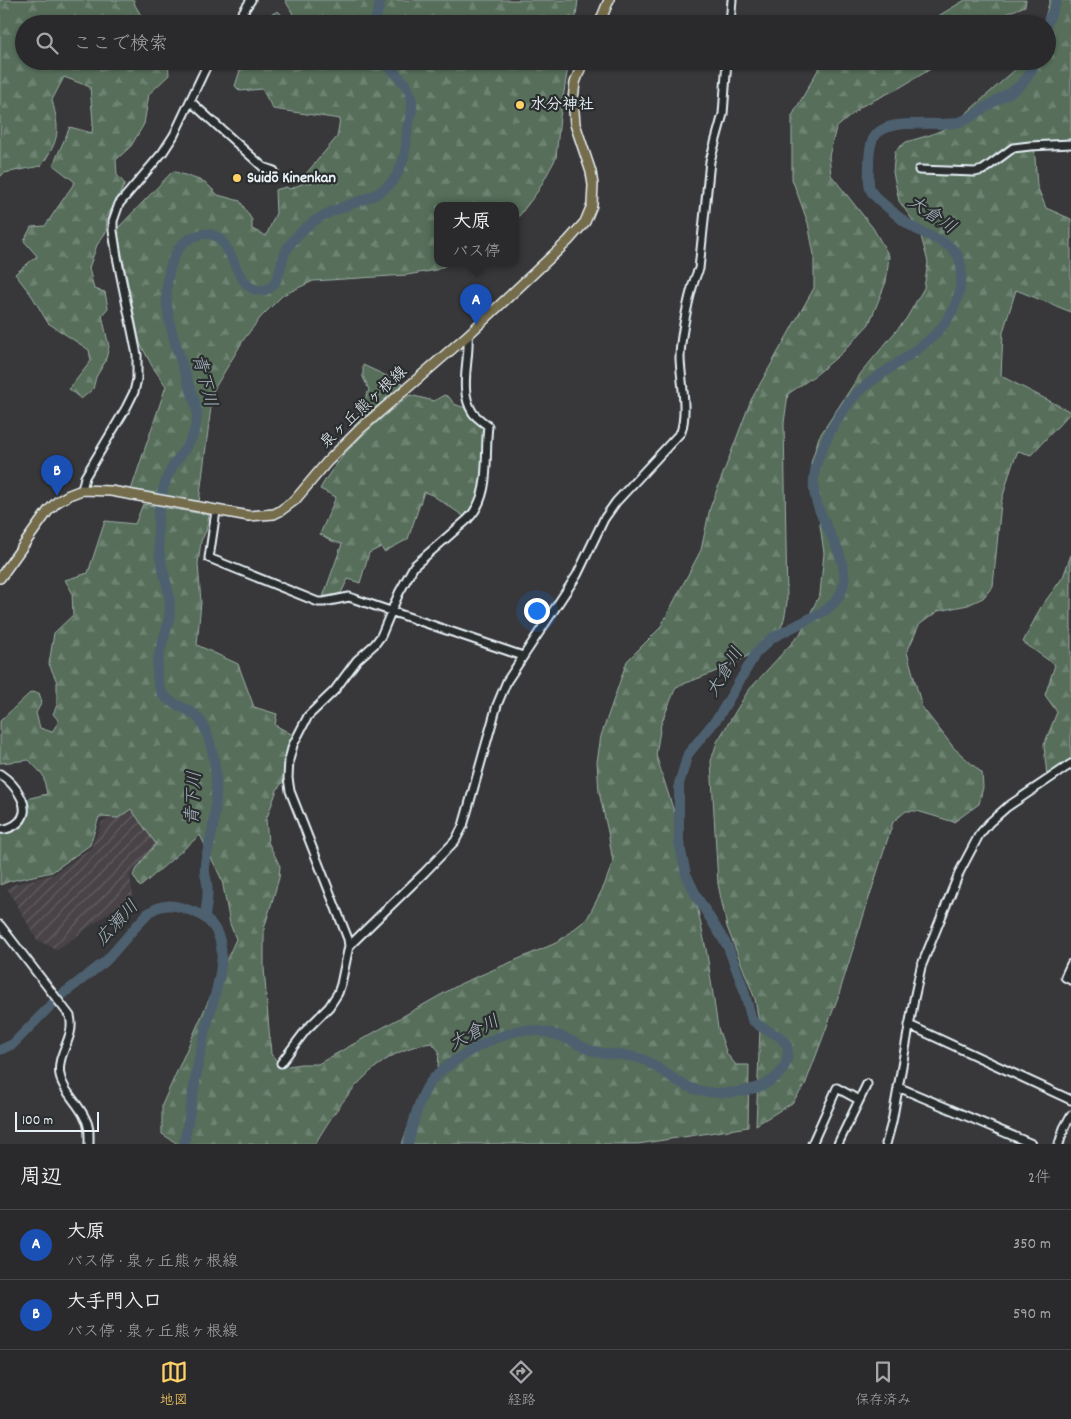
<!DOCTYPE html>
<html lang="ja">
<head>
<meta charset="utf-8">
<style>
  :root { --surface:#2a292b; --page:#323133; --text:#f1f3f6; --muted:#a5a6a9; --line:#464547; --accent:#ffd166 }
  body { margin:0; font-family:Dekko,"Klee One",sans-serif; background:var(--page); color:var(--text) }
  .scale { position:absolute; left:15px; bottom:12px; width:84px; box-sizing:border-box; padding-left:5px; border:2px solid #e8f1f8; border-top:0; font-size:14px; line-height:18px; white-space:nowrap; color:#e8f1f8; -webkit-text-stroke:4px #2a2d2e; paint-order:stroke }
  .you { position:absolute; left:536px; top:610px; width:18px; height:18px; margin:-12px; border:4px solid #fff; border-radius:50%; background:#1a73e8; box-shadow:0 0 0 8px #1a73e833 }
  .badge { display:grid; place-items:center; width:32px; height:32px; border-radius:50%; background:var(--accent); color:#fff; font-size:16px; font-weight:700 }
  .pin { position:absolute; translate:-50% -41px; filter:drop-shadow(0 1px 2px #0008) }
  .pin::after { content:''; position:absolute; top:26px; width:18px; height:15px; background:inherit; clip-path:polygon(0 0,100% 0,50% 100%) }
  .popup { position:absolute; left:434px; top:202px; width:85px; height:65px; box-sizing:border-box; display:grid; place-content:center; border-radius:10px; background:var(--surface); filter:drop-shadow(0 1px 4px #0005); font-size:16px; white-space:nowrap; color:var(--muted) }
  .popup b { font-size:19px; color:var(--text) }
  .popup::after { content:''; position:absolute; left:50%; top:100%; margin-left:-10px; border:10px solid transparent; border-top-color:var(--surface) }
  .list { margin:0; padding:0; list-style:none }
  h2 { display:flex; justify-content:space-between; align-items:center; height:65px; margin:0; padding:0 20px; font-size:21px }
  h2 small { font-size:16px; font-weight:400; color:var(--muted) }
  .list li { display:grid; grid-template-columns:32px 1fr auto; gap:15px; align-items:center; box-sizing:border-box; height:70px; padding:0 20px; border-top:1px solid var(--line) }
  .list b { display:block; font-size:19px; white-space:nowrap }
  .list p { margin:0; font-size:16px; white-space:nowrap; color:var(--muted) }
  .list em { font-size:16px; font-style:normal; color:var(--muted) }
  .icon { flex:none; width:28px; height:28px; fill:none; stroke:currentColor; stroke-width:2; stroke-linecap:round; stroke-linejoin:round }
  .map { position:relative; flex:none; width:1071px; height:1144px; overflow:hidden }
  .search { position:absolute; background:var(--surface); box-shadow:0 1px 4px #0004; left:15px; right:15px; top:15px; height:55px; display:flex; align-items:center; gap:12px; box-sizing:border-box; padding:0 18px; border-radius:28px; color:var(--muted); font-size:19px }
  .sheet { height:205px; background:var(--surface) }
  nav { display:flex; justify-content:space-around; align-items:center; box-sizing:border-box; height:70px; border-top:1px solid var(--line); background:var(--surface); font-size:14px; color:var(--muted) }
  nav a { display:grid; justify-items:center; gap:2px }
  nav .on { color:var(--accent) }
  .map>svg:first-child { display:block }
  .industrial { fill:url(#industrial-furrows) }
  .forest { fill:url(#forest-firs); stroke:#9fb0a9 }
  .lines { fill:none; stroke-linecap:round; stroke-linejoin:round }
  .river { stroke:#4d6170; stroke-width:10 }
  .minor-casing { stroke:#e8f1f8; stroke-width:11 }
  .major-casing { stroke:#e8f1f8; stroke-width:12 }
  .minor { stroke:#2a2d2e; stroke-width:7 }
  .major { stroke:#746c4b; stroke-width:9 }
  .poi-dot { fill:#ffd166; stroke:#2a2d2e; stroke-width:2 }
  .labels { text-anchor:middle; dominant-baseline:central; stroke-width:4.5; stroke-linejoin:round; paint-order:stroke }
  .poi-label { font-size:16px; font-weight:bold; fill:#e8f1f8; stroke:#2a2d2e; text-anchor:start }
  .street-label { font-size:16px; fill:#e8f1f8; stroke:#2a2d2e }
  .water-label { font-size:18px; font-style:italic; fill:#aab7c2; stroke:#2a2d2e }
</style>
</head>
<body>
<div class="map">
<svg width="1071" height="1144" viewBox="0 0 1071 1144">
  <defs>
    <pattern id="industrial-furrows" width="10" height="10" patternUnits="userSpaceOnUse" patternTransform="scale(1.25)"><rect width="10" height="10" fill="#484346"/><path d="M-1 1l2-2M0 10L10 0M9 11l2-2" fill="none" stroke="#625f61"/></pattern>
    <pattern id="forest-firs" width="22" height="20" patternUnits="userSpaceOnUse" patternTransform="scale(1.25)"><rect width="22" height="20" fill="#566e5a"/><path d="M5 1l3.5 6h-7zM16 11l3.5 6h-7z" fill="#6e8372"/></pattern>
  </defs>
  <rect width="100%" height="100%" fill="#383739"/>
  <filter id="ink" filterUnits="userSpaceOnUse"><feTurbulence type="fractalNoise" baseFrequency=".02" numOctaves="2"/><feDisplacementMap in="SourceGraphic" scale="10" xChannelSelector="R" yChannelSelector="G"/><feConvolveMatrix kernelMatrix="1 2 1 2 8 2 1 2 1" color-interpolation-filters="sRGB"/></filter>
  <g filter="url(#ink)">
    <path class="industrial" d="M136,807L159,846L130,875L133,896L57,950L37,940L7,888L15,884L54,874L91,848L102,822Z"/>
    <path class="forest" d="M0,0H134L135,5L146,24H24V61H168L169,75L149,94L144,124L131,146L116,160L117,175L125,184L107,217L106,232L97,245L89,268L94,289L105,292L108,308L102,315L109,347L105,362L96,377L93,389L81,399L69,389L91,361L89,350L48,323L32,296L15,274L37,256L24,241L31,227L45,226L75,182L53,165L70,127L92,133L93,122L90,87L64,77L52,100C60,131 60,139 41,166L4,173L0,177Z
      M285,0H578L575,24H267L268,16L278,11L286,19L293,14Z
      M965,0H1026L1025,6L980,24H925Z
      M1050,0H1071V141L1034,143L1037,186L1046,208L1071,219V312L1016,290L1003,332L1001,376L1071,412L1031,455L1018,451L1011,468L1001,503L993,586L983,598L968,605L938,611L919,625L907,652L922,707L954,748L982,773L983,787L979,804L954,822L917,811H906L893,822L838,997L805,1085L792,1103L756,1125L760,1028L755,999L727,927L718,884L711,761L717,742L748,691L800,634L820,594L824,553L819,518L813,492L811,463L819,437L861,373L906,319L924,288L928,262L919,229L899,201L893,172L895,151L906,142L930,135L952,126L1017,68L1022,61H1047V24H1043Z
      M243,61H569L560,117L556,158L538,191L516,220L515,221V206H437V264H448L436,270L407,275L313,281L283,295L261,317L244,339L213,391L199,502L131,490L166,386L152,366L140,343L117,229L173,171L205,182L218,195L240,201L252,220V229L266,236L276,213L275,190L286,187L290,189L304,183L305,175L337,137L340,119L273,109L262,89L240,91L235,86Z
      M823,61H944L899,88L862,106L836,128L829,156L831,175L873,228L889,256L886,282L869,324L843,352L817,374L788,394L784,423L787,602C786,609 785,618 782,625C767,655 706,675 676,687L661,724L656,755L681,834L696,901L707,954L718,1028L727,1054L736,1065H749L748,1127L638,1144H402L407,1130L438,1067L439,1051L432,1043C376,1049 341,1100 315,1144H178L162,1134V1105L236,939L230,924L222,880L200,835L140,887L133,875L145,857L156,844L131,809L118,818L99,817L90,845L52,872L10,881L0,885V833C6,833 11,831 16,828C27,820 27,812 26,799L47,794L43,775L29,760L0,763V721L31,692L39,693L42,702L36,713L40,728L52,732L59,721L53,714L57,705V682L49,664L54,633L73,615L72,592L65,580L88,573L105,521L135,524L143,504L209,515L206,531L201,541L198,564L201,602L197,645L238,664L254,707L277,714L275,725L293,735L284,780L277,790L266,820L268,842L280,866L279,878L264,929V968L271,1054L282,1067L301,1064H318L462,983L556,943L587,919L604,886L613,862L608,832L599,792L597,762L601,736L627,661L660,628L701,550L710,508L751,400L814,288V255L808,223L792,179V116Z
      M363,365L404,384L353,426L369,390L363,377Z
      M410,395L434,401L444,395L449,397L454,404L468,409L485,427L482,447L483,461L477,498L465,517L432,495L424,492L408,539L384,552L381,547L369,553L360,583L348,579L341,593L323,597L342,544L332,541L320,534L336,497L320,489C341,450 376,423 410,395Z
      M1071,555V761L1047,777L1044,745L1057,712L1045,695L1055,665L1023,642L1041,607L1063,577Z"/>
    <g class="lines">
      <path class="river" d="M374,24L381,0
        M1047,24L1057,0
        M205,917C206,906 209,894 207,883C206,877 204,873 205,866C205,857 209,847 211,838C218,803 220,758 203,725C191,700 158,712 157,673C156,649 171,629 170,606C170,592 165,579 162,566C157,543 156,521 161,498C163,487 167,476 173,466C184,450 197,436 197,415C197,402 190,389 186,376C174,340 159,303 171,265C174,254 181,243 191,238C238,214 228,297 265,290C280,287 280,262 286,251C289,245 295,238 300,233C344,188 405,217 407,131C408,122 413,113 412,103C411,84 395,75 384,61
        M0,1050L13,1044L59,997L106,961L147,914C161,903 173,904 189,910C204,915 216,925 220,941C227,965 210,1010 204,1035C196,1071 191,1108 184,1144
        M408,1144C413,1125 417,1104 427,1087C439,1065 501,1030 526,1030C540,1030 557,1034 570,1040C578,1044 585,1049 594,1051C608,1056 624,1053 639,1058C659,1065 674,1083 694,1089C725,1099 795,1091 787,1045L779,1036L761,1027L752,1020L743,987L728,947L697,897L686,874L679,842V784L688,754L719,716L756,653L772,638L826,610C872,576 818,530 814,490C812,470 820,451 829,434C838,417 849,399 864,387C902,356 949,341 960,289C961,280 963,270 960,261C956,243 928,237 914,228C904,222 895,214 886,206C880,201 873,196 870,189C868,182 869,173 869,166C869,157 869,147 873,139C884,116 933,127 954,123C970,120 976,113 989,105C1013,89 1023,91 1036,61"/>
      <defs>
        <path id="minor" d="M235,24L251,0
          M730,24L732,0
          M190,101L263,167L274,171
          M919,170L975,172L983,170L1013,148L1030,146L1071,144
          M82,490L85,477L126,408L134,392L137,379V355L117,257L113,231V221L119,204L163,152L174,135L209,61
          M216,511L209,558L318,602H324L349,597L523,656
          M0,774C15,784 37,811 15,825C10,828 6,830 0,829
          M0,925L70,1016C76,1038 56,1053 60,1075C63,1092 78,1102 85,1118C90,1126 89,1135 89,1144
          M349,946L424,873L455,841L463,826L497,705L507,681L577,575L604,519L616,502L681,432C688,411 681,381 680,359C680,339 690,286 699,269L710,161L723,114L727,61
          M1071,964L1065,977L1071,980
          M909,1025L1071,1100
          M281,1063L306,1030L329,1007L338,993L341,984L349,946L348,939L290,791L288,778L289,760L293,745L308,716L334,691L357,660L375,644L381,636L399,593L414,566L468,519C492,495 484,457 488,426C483,422 477,418 473,413C458,391 470,360 468,335
          M898,1087L1032,1144
          M812,1144L837,1088L859,1100
          M838,1144L867,1084
          M886,1144L892,1122L914,999L921,967L960,871L979,835L989,823L1007,807L1071,764
          M1059,1144L1064,1128L1071,1115"/>
        <path id="major" d="M599,24L609,0
          M0,578L48,511L57,502L69,495L82,490L111,491L249,516L274,514L280,511L295,500L327,462L360,429L468,335L568,241L585,222L592,205L593,185L591,172L575,124L573,99L575,83L583,61"/>
      </defs>
      <use href="#minor" class="minor-casing"/>
      <use href="#major" class="major-casing"/>
      <use href="#minor" class="minor"/>
      <use href="#major" class="major"/>
    </g>
  </g>
  <g class="poi-dot">
    <circle cx="520" cy="105" r="5"/>
    <circle cx="237" cy="178" r="5"/>
  </g>
  <g class="labels">
    <g class="poi-label">
      <text x="530" y="105">水分神社</text>
      <text x="247" y="178">Suidō Kinenkan</text>
    </g>
    <g class="street-label">
      <text transform="translate(364 408) rotate(-43)">泉ヶ丘熊ヶ根線</text>
    </g>
    <g class="water-label">
      <text transform="translate(931 216) rotate(34)">大倉川</text>
      <text transform="translate(203 381) rotate(76)">青下川</text>
      <text transform="translate(726 673) rotate(-59)">大倉川</text>
      <text transform="translate(195 798) rotate(-87)">青下川</text>
      <text transform="translate(118 924) rotate(-47)">広瀬川</text>
      <text transform="translate(475 1034) rotate(-28)">大倉川</text>
    </g>
  </g>
</svg>
<div class="scale">100 m</div>
<div class="you"></div>
<div class="pin badge" style="left:476px;top:325px;background:#1a4fb4">A</div>
<div class="popup"><b>大原</b>バス停</div>
<div class="pin badge" style="left:57px;top:496px;background:#1a4fb4">B</div>
<div class="search"><svg class="icon" aria-label="search" viewBox="0 0 24 24"><circle cx="10" cy="10" r="6"/><path d="M15 15l6 6"/></svg>ここで検索</div>
</div>
<section class="sheet">
<h2>周辺<small>2件</small></h2>
<ul class="list">
<li><span class="badge" style="background:#1a4fb4">A</span><div><b>大原</b><p>バス停 · 泉ヶ丘熊ヶ根線</p></div><em>350 m</em></li>
<li><span class="badge" style="background:#1a4fb4">B</span><div><b>大手門入口</b><p>バス停 · 泉ヶ丘熊ヶ根線</p></div><em>590 m</em></li>
</ul>
</section>
<nav>
<a class="on"><svg class="icon" aria-label="map" viewBox="0 0 24 24"><path d="M3 6l6-2 6 2 6-2v14l-6 2-6-2-6 2zM9 4v14M15 6v14"/></svg>地図</a>
<a><svg class="icon" aria-label="directions" viewBox="0 0 24 24"><path d="M12 3l9 9-9 9-9-9zM9 14v-3h6M13 9l2 2-2 2"/></svg>経路</a>
<a><svg class="icon" aria-label="saved" viewBox="0 0 24 24"><path d="M7 4h10v16l-5-4-5 4z"/></svg>保存済み</a>
</nav>
</body>
</html>
